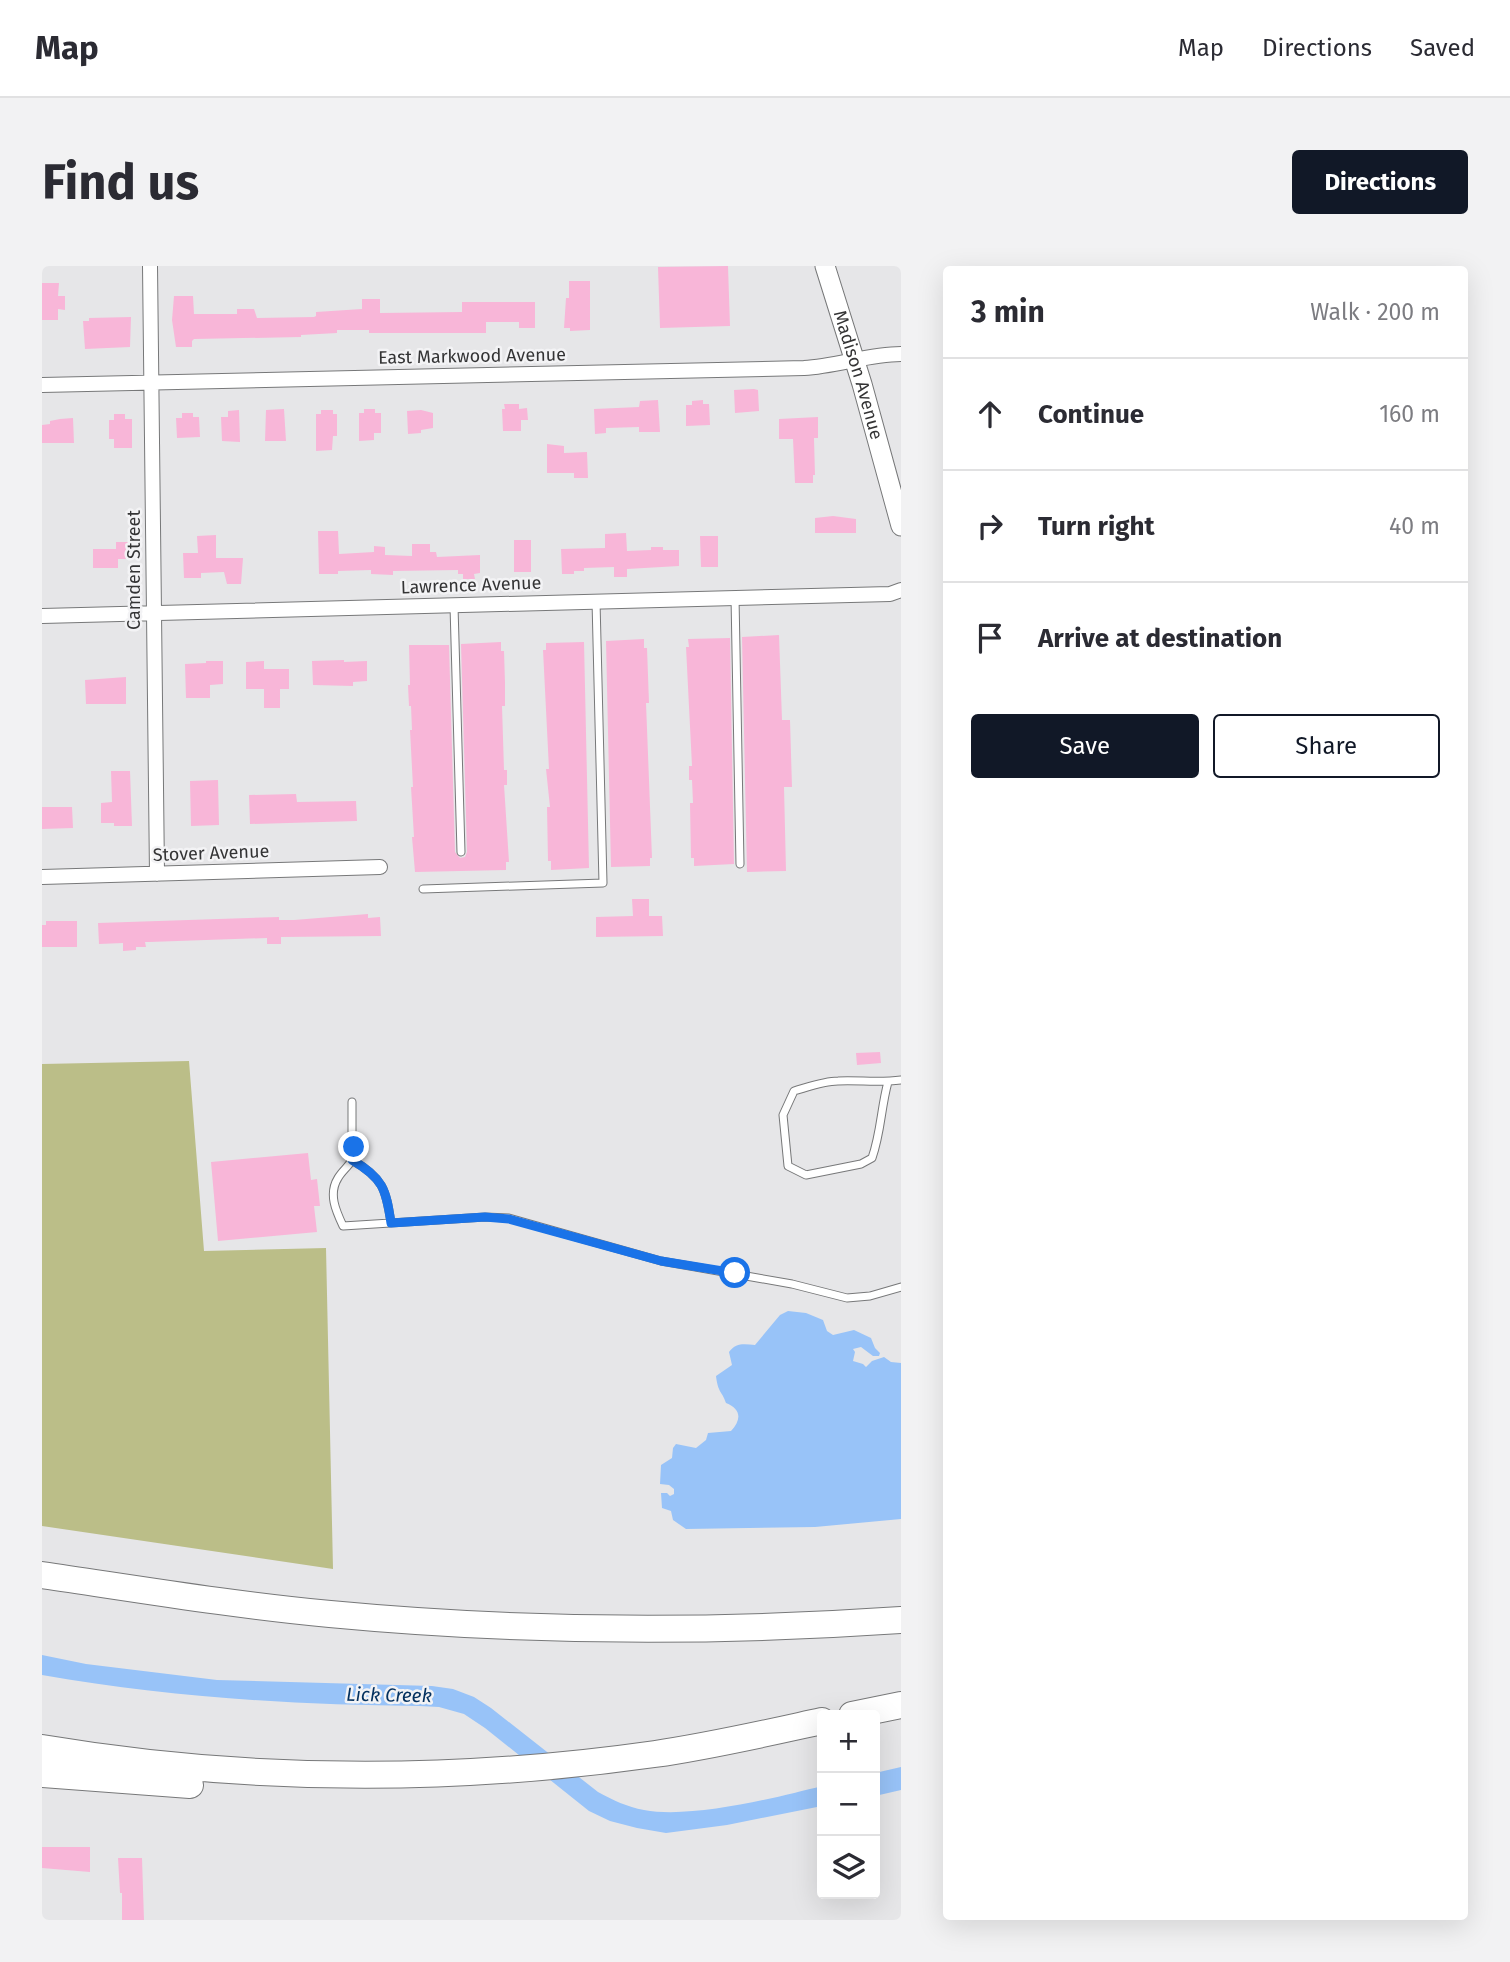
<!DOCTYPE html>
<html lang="en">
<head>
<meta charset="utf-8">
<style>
  :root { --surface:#fff; --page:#f2f2f3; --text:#2b2b33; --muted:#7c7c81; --line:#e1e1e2; --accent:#111827 }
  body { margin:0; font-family:"Fira Sans",sans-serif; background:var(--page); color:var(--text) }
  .controls { position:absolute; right:21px; bottom:21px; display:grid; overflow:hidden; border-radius:7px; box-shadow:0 7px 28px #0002 }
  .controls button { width:63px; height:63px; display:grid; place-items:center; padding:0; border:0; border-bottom:2px solid var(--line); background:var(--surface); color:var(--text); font:35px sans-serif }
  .stop { position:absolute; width:21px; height:21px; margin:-16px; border:5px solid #1a73e8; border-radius:50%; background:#fff }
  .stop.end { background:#1a73e8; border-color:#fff; box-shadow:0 2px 7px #0008 }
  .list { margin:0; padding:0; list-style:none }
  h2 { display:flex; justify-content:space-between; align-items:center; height:91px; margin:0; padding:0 28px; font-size:30px }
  h2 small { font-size:23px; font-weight:400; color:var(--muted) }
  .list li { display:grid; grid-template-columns:46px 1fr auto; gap:21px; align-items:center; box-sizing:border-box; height:112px; padding:0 28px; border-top:2px solid var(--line) }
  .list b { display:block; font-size:26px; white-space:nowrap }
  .list em { font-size:23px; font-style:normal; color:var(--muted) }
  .actions { display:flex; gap:14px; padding:21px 28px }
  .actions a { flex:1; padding:16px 0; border:2px solid var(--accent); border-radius:7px; text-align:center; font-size:24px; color:var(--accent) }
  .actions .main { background:var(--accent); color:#fff }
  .icon { flex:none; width:38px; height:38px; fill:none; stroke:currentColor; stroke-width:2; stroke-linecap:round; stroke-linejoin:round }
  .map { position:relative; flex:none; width:859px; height:1654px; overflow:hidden; border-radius:7px }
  header { display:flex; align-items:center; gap:42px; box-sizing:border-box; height:98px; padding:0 35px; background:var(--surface); border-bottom:2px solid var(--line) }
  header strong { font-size:33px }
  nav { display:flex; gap:38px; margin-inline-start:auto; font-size:24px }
  .intro { display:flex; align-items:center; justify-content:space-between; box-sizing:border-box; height:168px; padding:0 42px }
  h1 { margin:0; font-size:49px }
  .button { padding:18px 32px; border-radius:7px; background:var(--accent); color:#fff; font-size:24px; font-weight:700 }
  main { display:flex; gap:42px; padding:0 42px }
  aside { flex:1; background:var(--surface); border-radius:7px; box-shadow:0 7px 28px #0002 }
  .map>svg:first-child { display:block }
  .green { fill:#bbbe88 }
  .water { fill:#98c3f8 }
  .building { fill:#f8b6d8 }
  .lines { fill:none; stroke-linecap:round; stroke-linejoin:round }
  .lane-casing { stroke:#777879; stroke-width:9 }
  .street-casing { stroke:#777879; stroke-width:16 }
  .secondary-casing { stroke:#777879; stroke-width:21 }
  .highway-casing { stroke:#777879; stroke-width:28 }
  .lane { stroke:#fff; stroke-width:7 }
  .street { stroke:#fff; stroke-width:14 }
  .secondary { stroke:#fff; stroke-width:19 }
  .highway { stroke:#fff; stroke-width:26 }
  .route { stroke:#1a73e8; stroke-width:9 }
  .labels { text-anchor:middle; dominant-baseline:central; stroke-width:5; stroke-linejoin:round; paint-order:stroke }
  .street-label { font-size:18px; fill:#343435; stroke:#f3f3f5 }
  .water-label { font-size:19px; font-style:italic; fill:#04315f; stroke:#f3f3f5 }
</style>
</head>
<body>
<header>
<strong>Map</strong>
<nav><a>Map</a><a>Directions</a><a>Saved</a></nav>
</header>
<div class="intro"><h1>Find us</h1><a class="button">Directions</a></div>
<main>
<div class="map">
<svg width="859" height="1654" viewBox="0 0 859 1654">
  <rect width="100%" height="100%" fill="#e6e6e8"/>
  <path class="green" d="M147,795L162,985L284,982L291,1303L0,1260V798Z"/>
  <path class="water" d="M746,1045L764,1047L781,1054L785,1065L791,1069L812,1064L829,1072L833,1082L838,1087L837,1090H831L819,1081L811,1083L813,1086L811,1095L821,1098L824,1101L830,1095L842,1091L849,1096L859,1097V1253L773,1261L644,1263L631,1254L629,1245L620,1242L619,1227H625L628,1230L632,1228V1223L627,1219L618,1218L619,1199L630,1192L631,1182L634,1178L654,1182L664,1174L666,1167L689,1165C700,1153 699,1143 684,1137C680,1125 676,1127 674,1110L690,1099L687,1086C694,1076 703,1078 713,1079L738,1049Z
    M0,1389L44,1398L175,1414L390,1420L411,1423L432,1431L449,1442L556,1526C571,1534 585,1541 602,1544C649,1553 733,1532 780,1520V1540L685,1559L624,1567L595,1562L568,1555L547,1545L443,1462L422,1448L397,1441L377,1440C251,1439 125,1431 0,1409Z
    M859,1501V1524L833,1530V1507Z"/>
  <path class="building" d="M686,0L688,60L618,62L616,1Z
    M527,15H548V64L528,65V62H522L524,32H527Z
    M0,17H17L16,30H23V44L16,43V54H0Z
    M132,30H151L152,48H195V43H212L215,52L272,51L274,50V46L320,43V33H338V47L420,46V36H493V62H477V56H444V67H327V64H295V67L259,69V71L152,73L150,75V81H134L130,54Z
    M89,51L88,81L43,83L41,55H47V52Z
    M712,123L716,124L717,145L693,147L692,124Z
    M616,134L618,166H597V161L564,162V167L553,168L552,143L597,141L598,135Z
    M661,134V138H667L668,159L644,160V139H650V135Z
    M462,138H477V143L485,142L486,154H479V165H461L460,143H463Z
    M242,143L244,175H223L224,144Z
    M322,143H333V147H339V167H332V174L317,175V147H322Z
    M197,144L198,176L180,175L179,151H186V145Z
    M279,144H291V148H295V170H291L290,184L274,185V148H279Z
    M379,144L391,147V162L379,164V167L366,168L365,145Z
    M140,147H151V151H157L158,171L135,172L134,152H140Z
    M72,148H83V153H90V182H72V173H67V154H72Z
    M776,151V172H772L773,209H771V217H753L751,173H737V153Z
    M31,152L32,177H0V159L8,158V155L18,153Z
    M505,178L522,180V187L545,186L546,212H532V207H505Z
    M791,250L814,253V267H773V252Z
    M276,265H296L297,288L332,286V280L343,281V289L370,290V278H388V286H394L395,291L438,289V307L432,308L433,313H421V308H416V304L351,305V309L329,308V304L296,305V308H277Z
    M584,267L585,285L609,284V281H621V284H637V300L585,303V311H572V301L542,302V305H532V308H520L519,283L563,282V268Z
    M174,269V292H201L199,318H185L182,306L159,307V312H142L141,287H156L155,270Z
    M658,270H676V301H659Z
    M472,274H489V306H472Z
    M74,276H91L92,293H76V302H51V283H74Z
    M737,369L740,454H748L750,521H742L744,605L705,606L700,371Z
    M688,372L692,598L652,600V592H649L648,537H651L650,514H647V500H650L644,381H647L646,373Z
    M602,373V382H605L607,437H604L610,592H608V600L569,601L564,375Z
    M459,376V385H462L463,417V440H460L462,504H465V519H462L467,596H464V604L373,606L370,571H372L369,521H371L368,464H370L369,440H367L366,419H368L367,379H407L413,586L418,592L423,591L425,586L419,378Z
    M542,376L547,602L509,604V595H506L505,541H508L504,503H507L501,384H504V377Z
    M302,394V396L325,395V415L311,416V420L271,419L270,395Z
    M164,395H181V418L168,419V432H144L143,398L164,397Z
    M222,395V403H247V423H238V442H222V423H204V396Z
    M84,411V438H44L43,414Z
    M69,505H88L90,560H72V557H59V537L70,536Z
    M176,514L177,559L149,560L148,515Z
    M254,528L255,536L314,535L315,555L208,558L207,529Z
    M0,541H30L31,562L0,563Z
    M590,633H607V650H620L621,670L554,671V651L591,650Z
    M326,648V652L338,651L339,670L239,671V678H225V672L107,676H103L104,681H94V684L81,685V677L57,678L56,657L237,651V654H252Z
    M4,655H35V681H0V659H4Z
    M838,786L839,797L815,799L814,787Z
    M266,887L269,914L275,913L278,940H272L275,966L176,975L169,896Z
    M0,1581H48V1606L0,1602Z
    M76,1592H100L102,1654H80V1627H78Z"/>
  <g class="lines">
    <defs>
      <path id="lane" d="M693,331L698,598
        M412,340L419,586
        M381,623L561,617L554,335
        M846,816C839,841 839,867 830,892L819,898L764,909L746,900L741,849L752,825C766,821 782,815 796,815C818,814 837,817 859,814
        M310,836V894C306,901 300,905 296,912C286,928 294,945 301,960L443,951L467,952L619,995L750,1018L805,1032L828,1030L859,1021
        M310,894C341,912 344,923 349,957"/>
      <path id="street" d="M108,0L115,608
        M0,119L762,102C795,100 827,88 859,88
        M0,350L848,328L859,324
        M0,611L338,601"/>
      <g id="secondary">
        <path id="s1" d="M783,0L820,118L859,260"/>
      </g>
      <path id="highway" d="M0,1309C96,1323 192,1339 288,1348C478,1366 669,1367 859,1354
        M810,1449L859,1439
        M0,1482C203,1516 409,1517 613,1488C669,1480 725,1467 780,1455
        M0,1508L148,1519"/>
    </defs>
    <use href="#lane" class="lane-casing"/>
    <use href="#street" class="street-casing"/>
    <use href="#secondary" class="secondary-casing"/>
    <use href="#highway" class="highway-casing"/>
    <use href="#lane" class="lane"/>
    <use href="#street" class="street"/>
    <use href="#secondary" class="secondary"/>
    <use href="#highway" class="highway"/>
  </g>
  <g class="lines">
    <path class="route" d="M312,881L310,894C341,912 344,923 349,957L443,951L467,953L619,995L693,1007"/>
  </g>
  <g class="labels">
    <g class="street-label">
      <text transform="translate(430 90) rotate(-1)">East Markwood Avenue</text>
      <text stroke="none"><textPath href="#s1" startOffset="114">Madison Avenue</textPath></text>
      <text transform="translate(92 304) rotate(-90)">Camden Street</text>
      <text transform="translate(429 319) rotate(-2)">Lawrence Avenue</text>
      <text transform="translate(169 587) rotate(-2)">Stover Avenue</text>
    </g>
    <g class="water-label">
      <text transform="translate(347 1429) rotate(1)">Lick Creek</text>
    </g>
  </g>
</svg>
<div class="controls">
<button>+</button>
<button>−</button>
<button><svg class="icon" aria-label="layers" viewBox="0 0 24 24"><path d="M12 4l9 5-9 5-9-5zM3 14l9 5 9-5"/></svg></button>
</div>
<div class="stop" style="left:693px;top:1007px"></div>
<div class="stop end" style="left:312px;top:881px"></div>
</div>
<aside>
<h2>3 min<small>Walk · 200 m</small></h2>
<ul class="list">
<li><svg class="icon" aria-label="ahead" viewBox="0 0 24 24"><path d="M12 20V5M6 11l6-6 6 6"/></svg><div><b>Continue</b></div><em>160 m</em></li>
<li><svg class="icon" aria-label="right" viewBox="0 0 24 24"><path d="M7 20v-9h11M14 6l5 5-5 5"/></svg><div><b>Turn right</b></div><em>40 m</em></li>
<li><svg class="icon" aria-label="arrive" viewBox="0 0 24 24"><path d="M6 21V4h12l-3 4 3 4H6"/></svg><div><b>Arrive at destination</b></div></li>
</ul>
<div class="actions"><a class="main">Save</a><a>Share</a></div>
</aside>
</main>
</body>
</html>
